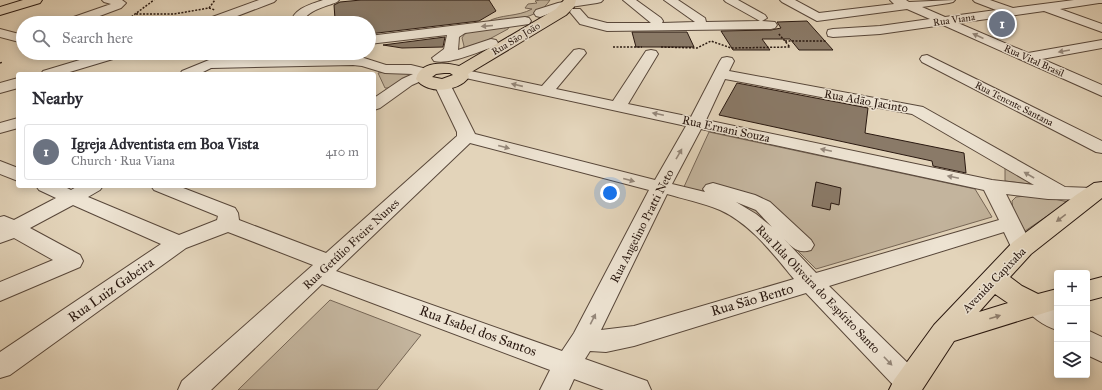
<!DOCTYPE html>
<html lang="en">
<head>
<meta charset="utf-8">
<style>
  :root { --surface:#fff; --page:#f2f2f3; --text:#2b2b33; --muted:#7c7c81; --line:#e1e1e2; --accent:#8f2418 }
  body { margin:0; font-family:"IM FELL Great Primer",serif; background:var(--page); color:var(--text) }
  .controls { position:absolute; right:12px; bottom:12px; display:grid; overflow:hidden; border-radius:4px; box-shadow:0 2px 10px #0003 }
  .controls button { width:36px; height:36px; display:grid; place-items:center; padding:0; border:0; border-bottom:1px solid var(--line); background:var(--surface); color:var(--text); font:20px sans-serif }
  .you { position:absolute; left:610px; top:193px; width:14px; height:14px; margin:-10px; border:3px solid #fff; border-radius:50%; background:#1a73e8; box-shadow:0 0 0 6px #1a73e833 }
  .badge { display:grid; place-items:center; width:26px; height:26px; border-radius:50%; background:var(--accent); color:#fff; font-size:13px; font-weight:700 }
  .pin { position:absolute; translate:-50% -50%; border:2px solid #fff; box-shadow:0 1px 4px #0006 }
  .list { margin:0; padding:0; list-style:none }
  h2 { display:flex; justify-content:space-between; align-items:center; height:52px; margin:0; padding:0 16px; font-size:17px }
  h2 small { font-size:13px; font-weight:400; color:var(--muted) }
  .list li { display:grid; grid-template-columns:26px 1fr auto; gap:12px; align-items:center; box-sizing:border-box; height:56px; margin:0 8px 8px; padding:0 8px; border:1px solid var(--line); border-radius:4px }
  .list b { display:block; font-size:15px; white-space:nowrap }
  .list p { margin:0; font-size:13px; white-space:nowrap; color:var(--muted) }
  .list em { font-size:13px; font-style:normal; color:var(--muted) }
  .icon { flex:none; width:22px; height:22px; fill:none; stroke:currentColor; stroke-width:2; stroke-linecap:round; stroke-linejoin:round }
  .map { position:relative; flex:none; width:1102px; height:390px; overflow:hidden }
  .search { position:absolute; background:var(--surface); box-shadow:0 2px 10px #0003; left:16px; top:16px; width:360px; height:44px; display:flex; align-items:center; gap:10px; box-sizing:border-box; padding:0 14px; border-radius:22px; color:var(--muted); font-size:15px }
  .panel { position:absolute; background:var(--surface); box-shadow:0 2px 10px #0003; left:16px; top:72px; width:360px; height:116px; border-radius:4px }
  .map>svg:first-child { display:block }
  .green { fill:#c3b49d; stroke:#766656 }
  .building { fill:#8a7a68; stroke:#291810 }
  .lines { fill:none; stroke-linecap:round; stroke-linejoin:round }
  .minor-casing { stroke:#58473a; stroke-width:2 }
  .major-casing { stroke:#291810; stroke-width:2 }
  .path { stroke:#291810; stroke-width:1.5; stroke-dasharray:2 1.5; stroke-linecap:butt }
  .minor { fill:#ede3d2; fill-rule:evenodd }
  .major { fill:#e3d4ba; fill-rule:evenodd }
  .oneway { fill:#95887b }
  .oneway2 { fill:#8f7f6e }
  .labels { text-anchor:middle; dominant-baseline:central; stroke-width:3; stroke-linejoin:round; paint-order:stroke }
  .far-street-label { font-size:10px; fill:#291810; stroke:#ede3d2 }
  .street-label { font-size:12px; fill:#291810; stroke:#ede3d2 }
  .near-street-label { font-size:14px; fill:#291810; stroke:#ede3d2 }
</style>
</head>
<body>
<div class="map">
<svg width="1102" height="390" viewBox="0 0 1102 390">
  <rect width="100%" height="100%" fill="#e3d4ba"/>
  <filter id="stains"><feTurbulence type="fractalNoise" baseFrequency=".005" numOctaves="4"/><feColorMatrix values="0 0 0 0 .2 0 0 0 0 .09 0 0 0 0 .02 0 0 0 .5 -.17"/></filter>
  <radialGradient id="worn" r=".72"><stop offset=".6" stop-color="#630" stop-opacity="0"/><stop offset="1" stop-color="#630" stop-opacity=".3"/></radialGradient>
  <path class="green" d="M540,0H550C537,21 508,20 487,22C500,14 518,17 532,9L525,8L528,4L537,3L535,1Z
    M502,26L504,28L509,27L508,29L482,43L463,49L464,46L462,38C468,26 491,28 502,26Z
    M403,70L413,74L392,88H385L378,73Z
    M709,132L975,189L992,217L816,269L797,250L760,219L683,189Z
    M1005,168L1037,185L1005,181Z
    M1025,196L1050,198L1068,202L1025,231L1013,210L1012,201L1016,197Z
    M330,300L421,335L377,390H238Z"/>
  <path class="building" d="M361,0H489L496,11L479,21L369,34V23H344V18L335,19L334,5L340,2Z
    M807,21L833,50H799L790,39H762L770,50H733L721,31L771,30L781,28L777,22Z
    M632,32H687L694,47H636Z
    M445,37L443,47L402,48L383,45Z
    M737,83L868,108L865,133L964,153L966,173L933,166L932,161L719,115Z
    M816,182L841,188L839,205L831,203L830,210L812,206Z"/>
  <g class="lines">
    <defs>
      <path id="minor" d="M102,0H122L126,3L121,8L81,23H63L65,20L111,4L104,2Z
        M259,0H276L274,2L219,23H202L204,20Z
        M323,0H339L337,2C325,7 307,10 302,23H290C295,8 309,5 323,0Z
        M573,0H603L601,2L597,3L564,8L540,17L536,16L534,13L536,10L558,3Z
        M623,0H636L661,18L663,21L662,23L695,22L664,0H678L705,18L706,22L760,21L726,2L724,0H738L765,15L767,18L762,21L775,22L777,25L775,28L771,29L607,31L580,24L570,12L572,9H580L588,18L607,23H651Z
        M780,0H795L819,13L894,4L890,0H906L909,2L955,0L953,2L949,3L922,7L945,17L996,10L975,2L973,0H990L1013,8L1074,0H1102V3H1099L1060,9L1102,24V32L1044,11L958,23L1028,53L1102,40V48L1042,59L1102,85V96L943,25L880,34L833,37L828,36L827,33L828,30L833,29L880,26L930,19L907,9L817,21L782,2Z
        M525,17L529,18L531,21L529,24L465,33L459,37L458,50L491,39L496,40L498,43L496,46C480,51 450,65 434,61L432,58L444,49L447,35L369,44V36Z
        M0,29L23,35V43L0,37Z
        M579,49L584,50L586,53L556,89L613,101L646,51L651,50L656,51L658,54L628,104L691,117L720,61L722,58L727,57L732,58L734,61L729,71L923,107L1065,187L1092,188L1099,190L1102,194L1099,198L1092,200L1048,199L1006,194L1033,248L1030,253L1022,256L1014,253L1004,232L829,286L919,374L923,383L920,390H898L806,293L634,346L606,352L590,351L585,359L647,381L651,390H604L574,379L569,390H540L550,370L322,284L211,390H178L182,381L313,265L228,232L186,248L10,375L0,378V352L161,244L73,205L30,228L80,255L83,261L80,267L0,301V282L53,260L14,238L0,243V217L4,216L14,220L56,198L39,190L36,186H63L71,190L78,186H103L100,190L88,197L179,235L217,220L218,216L154,190L151,186H178L235,208L238,213L239,220L326,253L457,136V132L434,84L437,81L442,79L447,81L450,84L475,134L655,180L686,126L461,77L456,76L454,73L456,70L461,69L542,86L574,50ZM725,79L912,114L1034,185L992,180L706,120ZM701,129L984,190L999,220L816,273L784,239C793,248 798,254 811,250L814,245L811,240L770,202L755,195L713,183L706,185L703,189L705,192L672,184ZM470,143L649,190L574,333L562,351L336,271ZM667,194C684,199 703,203 720,210C751,224 773,254 794,279L634,326L601,330ZM736,202L756,210L772,227L756,214Z
        M103,53H125L123,56L63,74H41L43,71Z
        M927,55L1102,141V153L1096,152L922,62L920,59L922,56Z
        M353,57L364,58L386,65H411L431,70L433,73L430,77L412,85L380,108L374,110V98L402,79L413,74L385,73L362,66L353,65L211,68L199,74H180L182,71L209,60Z
        M18,78V88L0,93V83Z
        M18,118V128L0,133V123Z
        M0,161L18,168V181L0,174Z
        M1035,295L1044,297L1057,307V330C1044,326 1029,316 1023,304L1026,297Z
        M1087,330L1102,337V362L1087,355Z"/>
      <path id="major" d="M23,0H42L40,3L0,15V7Z
        M564,0H576L574,7L566,15L468,74L469,77C459,92 427,95 416,79C420,61 445,62 459,66L556,9ZM444,73H450L453,75L442,79L432,77L436,74Z
        M1102,182V198L1031,254L1010,277L1022,286L1038,294L1057,289V309L954,341L922,390H889L894,380L934,325L1013,242L1076,195L1094,183ZM995,294L1008,303L979,312Z
        M1102,277V297L1087,301V281Z"/>
    </defs>
    <use href="#minor" class="minor-casing"/>
    <use href="#major" class="major-casing"/>
    <path class="path" d="M209,8L215,0
      M136,14H174L209,8L215,10
      M123,23L154,0
      M785,41H826
      M613,47H642
      M661,47L697,48L711,41L731,48L790,47L778,33
      M170,53L193,59
      M0,63L3,62"/>
    <use href="#minor" class="minor"/>
    <use href="#major" class="major"/>
  </g>
  <defs><path id="oneway-solid" d="M-6-.8H1V-3.2L6.5 0L1 3.2V.8H-6Z"/></defs>
  <g class="oneway">
    <use href="#oneway-solid" transform="translate(487 26) rotate(175)"/>
    <use href="#oneway-solid" transform="translate(978 36) rotate(-156)"/>
    <use href="#oneway-solid" transform="translate(1064 51) rotate(170)"/>
    <use href="#oneway-solid" transform="translate(517 85) rotate(-167)"/>
    <use href="#oneway-solid" transform="translate(658 114) rotate(-168)"/>
    <use href="#oneway-solid" transform="translate(504 147) rotate(15)"/>
    <use href="#oneway-solid" transform="translate(826 150) rotate(-168)"/>
    <use href="#oneway-solid" transform="translate(679 154) rotate(-60)"/>
    <use href="#oneway-solid" transform="translate(1029 175) rotate(-150)"/>
    <use href="#oneway-solid" transform="translate(953 177) rotate(-168)"/>
    <use href="#oneway-solid" transform="translate(629 180) rotate(15)"/>
    <use href="#oneway-solid" transform="translate(593 319) rotate(-63)"/>
    <use href="#oneway-solid" transform="translate(888 361) rotate(46)"/>
  </g>
  <g class="oneway2">
    <use href="#oneway-solid" transform="translate(1061 218) rotate(143)"/>
    <use href="#oneway-solid" transform="translate(995 317) rotate(-18)"/>
  </g>
  <g class="labels">
    <g class="far-street-label">
      <text transform="translate(954 20) rotate(-8)">Rua Viana</text>
      <text transform="translate(516 39) rotate(-31)">Rua São João</text>
      <text transform="translate(1034 61) rotate(24)">Rua Vital Brasil</text>
      <text transform="translate(1014 104) rotate(27)">Rua Tenente Santana</text>
    </g>
    <g class="street-label">
      <text transform="translate(866 101) rotate(10)">Rua Adão Jacinto</text>
      <text transform="translate(726 129) rotate(12)">Rua Ernani Souza</text>
      <text transform="translate(642 226) rotate(-63)">Rua Angelino Pratti Neto</text>
      <text transform="translate(351 244) rotate(-43)">Rua Getúlio Freire Nunes</text>
      <text transform="translate(994 280) rotate(-46)">Avenida Capixaba</text>
      <text transform="translate(818 289) rotate(46)">Rua Ilda Oliveira do Espírito Santo</text>
    </g>
    <g class="near-street-label">
      <text transform="translate(111 290) rotate(-35)">Rua Luiz Gabeira</text>
      <text transform="translate(752 300) rotate(-16)">Rua São Bento</text>
      <text transform="translate(478 331) rotate(20)">Rua Isabel dos Santos</text>
    </g>
  </g>
  <rect width="100%" height="100%" filter="url(#stains)"/>
  <rect width="100%" height="100%" fill="url(#worn)"/>
</svg>
<div class="controls">
<button>+</button>
<button>−</button>
<button><svg class="icon" aria-label="layers" viewBox="0 0 24 24"><path d="M12 4l9 5-9 5-9-5zM3 14l9 5 9-5"/></svg></button>
</div>
<div class="you"></div>
<div class="pin badge" style="left:1002px;top:24px;background:#6b7280">1</div>
<div class="search"><svg class="icon" aria-label="search" viewBox="0 0 24 24"><circle cx="10" cy="10" r="6"/><path d="M15 15l6 6"/></svg>Search here</div>
<section class="panel">
<h2>Nearby<small></small></h2>
<ul class="list">
<li><span class="badge" style="background:#6b7280">1</span><div><b>Igreja Adventista em Boa Vista</b><p>Church · Rua Viana</p></div><em>410 m</em></li>
</ul>
</section>
</div>
</body>
</html>
